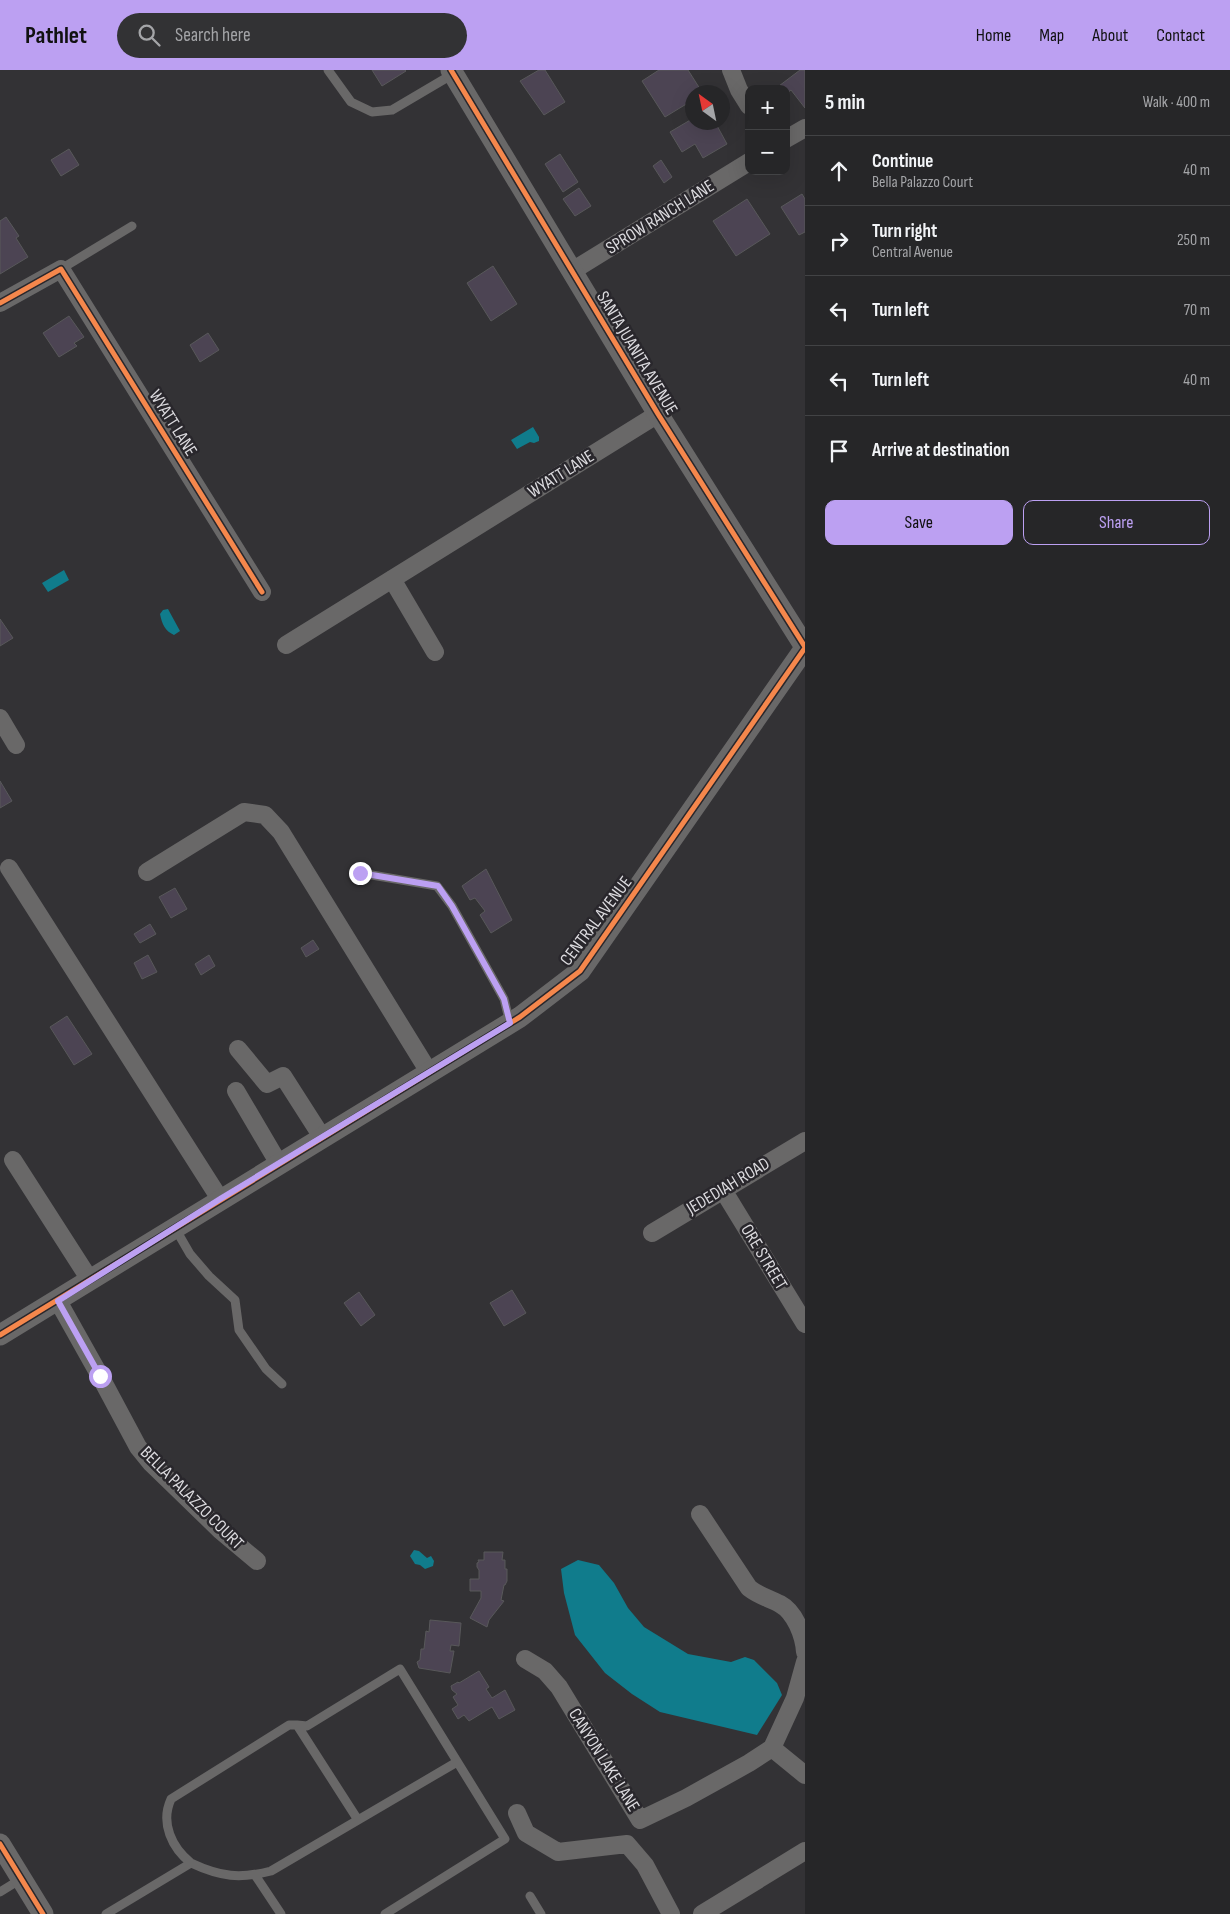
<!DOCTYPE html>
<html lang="en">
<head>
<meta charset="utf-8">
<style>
  :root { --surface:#262628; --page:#323234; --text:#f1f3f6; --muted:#a4a5a8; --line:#424345; --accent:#bca0f2 }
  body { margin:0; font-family:"Sofia Sans Condensed",sans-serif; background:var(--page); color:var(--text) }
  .controls { position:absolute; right:15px; top:15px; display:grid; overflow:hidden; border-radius:10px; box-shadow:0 5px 20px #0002 }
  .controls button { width:45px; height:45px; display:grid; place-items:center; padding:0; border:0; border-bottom:1px solid var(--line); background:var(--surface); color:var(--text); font:25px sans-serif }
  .compass { position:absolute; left:685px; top:15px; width:45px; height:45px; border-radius:50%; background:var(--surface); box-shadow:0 5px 20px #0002; rotate:327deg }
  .stop { position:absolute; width:15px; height:15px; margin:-11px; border:4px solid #bca0f2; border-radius:50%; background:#fff }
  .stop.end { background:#bca0f2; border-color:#fff; box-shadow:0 1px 5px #0008 }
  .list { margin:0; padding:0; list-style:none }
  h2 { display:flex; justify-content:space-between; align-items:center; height:65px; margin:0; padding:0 20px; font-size:21px }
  h2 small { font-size:16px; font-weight:400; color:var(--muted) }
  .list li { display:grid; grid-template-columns:32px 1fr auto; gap:15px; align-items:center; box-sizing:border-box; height:70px; padding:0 20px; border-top:1px solid var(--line) }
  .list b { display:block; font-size:19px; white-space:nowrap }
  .list p { margin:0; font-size:16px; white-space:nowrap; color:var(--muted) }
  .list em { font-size:16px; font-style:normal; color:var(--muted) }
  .actions { display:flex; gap:10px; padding:15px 20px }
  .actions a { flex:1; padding:11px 0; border:1px solid var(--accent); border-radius:10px; text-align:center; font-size:18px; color:var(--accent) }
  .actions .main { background:var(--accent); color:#111 }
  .icon { flex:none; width:28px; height:28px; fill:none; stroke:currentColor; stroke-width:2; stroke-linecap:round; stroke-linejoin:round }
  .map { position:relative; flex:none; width:805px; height:1844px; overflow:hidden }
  header { display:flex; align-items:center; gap:30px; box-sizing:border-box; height:70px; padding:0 25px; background:var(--accent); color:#111 }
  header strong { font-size:24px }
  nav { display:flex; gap:28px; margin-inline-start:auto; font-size:18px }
  .search { width:350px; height:45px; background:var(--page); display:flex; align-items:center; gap:12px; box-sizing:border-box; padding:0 18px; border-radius:28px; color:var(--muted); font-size:19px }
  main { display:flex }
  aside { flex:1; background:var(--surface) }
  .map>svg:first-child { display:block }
  .water { fill:#107c8c }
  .building { fill:#4c4453; stroke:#58585a }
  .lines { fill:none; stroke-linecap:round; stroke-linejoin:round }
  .service { stroke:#696868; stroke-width:9 }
  .minor { stroke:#696868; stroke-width:18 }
  .tertiary { stroke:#696868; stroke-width:21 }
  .cycleway-casing { stroke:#29272c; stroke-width:8 }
  .cycleway { stroke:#f5874c; stroke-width:5 }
  .route { stroke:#bca0f2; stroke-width:6 }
  .labels { text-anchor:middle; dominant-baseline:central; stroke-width:5; stroke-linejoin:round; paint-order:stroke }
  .street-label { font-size:18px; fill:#dbdade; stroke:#29272c }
</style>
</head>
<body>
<header>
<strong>Pathlet</strong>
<div class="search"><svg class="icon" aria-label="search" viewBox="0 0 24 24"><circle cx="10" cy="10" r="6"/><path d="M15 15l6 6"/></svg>Search here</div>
<nav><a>Home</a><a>Map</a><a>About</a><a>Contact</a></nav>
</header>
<main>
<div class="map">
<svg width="805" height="1844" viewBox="0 0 805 1844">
  <rect width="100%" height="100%" fill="#333235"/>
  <path class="water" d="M533,357L539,367V371L534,373L530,372L517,379L511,370Z
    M64,500L69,510L48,522L42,513Z
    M168,539L180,561L174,565C165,561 162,554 160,544L163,540Z
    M414,1480L419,1481L427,1488L431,1486L434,1491L433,1496L425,1499L420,1495L415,1494L410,1486Z
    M578,1490L599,1495L614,1513L628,1538L644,1557L688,1584L731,1592L745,1587L754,1590L777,1613L782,1625L757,1665L660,1642L632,1624L605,1603L575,1565L564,1523L561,1499Z"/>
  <path class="building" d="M372,0H405L406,1L382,16Z
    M539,0H545L565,32L544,45L520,11Z
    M659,0H688L702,22H692V36L691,37L688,33L665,47L642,11Z
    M800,0H805V38L791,20L786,24V19H775Z
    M692,49V52H715L727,74L703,88L695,74L682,82L670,62Z
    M69,79L79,95L61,106L51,90Z
    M560,84L578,112L563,122L545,94Z
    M661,90L672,107L664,113L653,96Z
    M579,118L591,136L575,146L563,129Z
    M802,124L805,129V162L799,165L781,137Z
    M747,129L770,164L736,186L713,151Z
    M6,147L19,166L16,168L28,187L0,204V151Z
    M493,196L517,234L491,251L467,213Z
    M69,246L84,267L74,273L77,276L59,287L43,263Z
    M208,263L219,280L200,292L190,275Z
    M0,549L13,568L0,576Z
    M0,711L12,731L0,738Z
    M486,799L512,850L491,863L480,845L485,841L475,828L470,830L462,816Z
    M175,818L187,839L171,848L159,827Z
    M150,854L156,864L140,873L134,864Z
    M313,870L319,879L306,887L301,878Z
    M148,885L157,902L142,909L134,893Z
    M209,885L215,896L201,905L195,894Z
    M67,946L92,984L74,995L50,957Z
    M512,1220L526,1243L504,1256L490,1233Z
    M359,1222L375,1245L361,1256L344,1233Z
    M484,1482H503L502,1490H505V1499H507V1511L505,1515H504L501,1530L504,1531L489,1550L487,1557L470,1548L481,1528V1521H470V1509H479V1500L477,1497V1493L479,1492L478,1490H484Z
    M430,1550L461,1553L459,1576L451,1575L450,1581H454L450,1603L419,1598L417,1592L420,1590L421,1579H424L426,1561L429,1562Z
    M479,1601L489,1617L486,1619L492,1628L505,1620L515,1640L499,1649L492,1637L469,1651L464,1645L458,1649L452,1639L458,1635L453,1627L457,1624L452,1620L451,1616L458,1612L459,1613Z"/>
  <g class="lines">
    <path class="service" d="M328,0L351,32L372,42L392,40L453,4
      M61,199L132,156
      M360,803L437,816L452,836L504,929L510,953
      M175,1158L190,1184L209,1206L235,1230L239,1260L266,1299L282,1314
      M297,1655L307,1656L400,1599L505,1769L385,1844
      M191,1793C172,1778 160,1753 171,1729L289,1655H297L358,1750
      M255,1805L281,1844
      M0,1822L21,1809
      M530,1826L541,1844
      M106,1844L191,1793C221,1807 240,1809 271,1801L457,1692"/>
    <path class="minor" d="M731,0L739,20L749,36
      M786,69L805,58
      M572,201L749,92
      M0,233L61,199L262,522
      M392,509L435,582
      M286,575L658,344
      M0,648L16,675
      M9,798L220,1129
      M147,802L244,742L265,745L281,762L429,1002
      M238,979L267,1014L283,1006L322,1067
      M236,1021L279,1094
      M13,1090L90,1210
      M723,1120L805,1254
      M652,1163L805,1071
      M58,1231L100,1306L138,1377L151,1393L220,1460L257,1491
      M700,1444L749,1518C759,1526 769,1528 780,1534C795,1542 804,1566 805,1582
      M525,1589L545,1601L559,1617L640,1750L686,1728L749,1693L772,1678L795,1628L805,1592
      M772,1678L805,1705
      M517,1743L526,1763L558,1782L627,1774L645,1795L671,1844
      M702,1844L805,1781"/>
    <path class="tertiary" d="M451,0L658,344L805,577
      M0,1265L520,947L580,901L805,578
      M0,1774L43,1844"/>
    <defs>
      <path id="cycleway" d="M451,0L658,344L805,577
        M0,233L61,199L262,522
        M0,1265L520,947L580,901L805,578
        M0,1774L43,1844"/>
    </defs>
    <use href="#cycleway" class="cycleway-casing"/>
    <use href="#cycleway" class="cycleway"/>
  </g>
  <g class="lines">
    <path class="route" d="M100,1306L58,1231L220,1129L510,953L504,929L452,836L438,816L360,803"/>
  </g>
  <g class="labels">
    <g class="street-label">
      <text transform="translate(660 147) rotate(-32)">SPROW RANCH LANE</text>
      <text transform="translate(637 283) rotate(59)">SANTA JUANITA AVENUE</text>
      <text transform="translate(173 353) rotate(58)">WYATT LANE</text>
      <text transform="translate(561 404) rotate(-32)">WYATT LANE</text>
      <text transform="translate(596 851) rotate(-53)">CENTRAL AVENUE</text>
      <text transform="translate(728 1116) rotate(-31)">JEDEDIAH ROAD</text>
      <text transform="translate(764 1187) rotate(59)">ORE STREET</text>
      <text transform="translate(192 1428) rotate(45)">BELLA PALAZZO COURT</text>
      <text transform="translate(604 1690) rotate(58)">CANYON LAKE LANE</text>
    </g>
  </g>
</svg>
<div class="controls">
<button>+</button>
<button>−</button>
</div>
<svg class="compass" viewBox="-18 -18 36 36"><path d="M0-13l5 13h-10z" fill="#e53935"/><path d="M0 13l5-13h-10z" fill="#a4a5a8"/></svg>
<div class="stop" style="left:100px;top:1306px"></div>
<div class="stop end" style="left:360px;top:803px"></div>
</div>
<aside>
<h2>5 min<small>Walk · 400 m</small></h2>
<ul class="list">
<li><svg class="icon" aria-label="ahead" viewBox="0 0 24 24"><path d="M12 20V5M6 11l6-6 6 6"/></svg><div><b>Continue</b><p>Bella Palazzo Court</p></div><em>40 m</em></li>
<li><svg class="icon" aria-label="right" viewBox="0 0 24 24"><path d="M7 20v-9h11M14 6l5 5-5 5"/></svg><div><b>Turn right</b><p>Central Avenue</p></div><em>250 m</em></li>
<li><svg class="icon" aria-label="left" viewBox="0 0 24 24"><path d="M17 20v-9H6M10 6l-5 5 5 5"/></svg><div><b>Turn left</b></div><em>70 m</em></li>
<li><svg class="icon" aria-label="left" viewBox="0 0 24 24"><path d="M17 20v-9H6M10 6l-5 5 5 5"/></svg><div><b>Turn left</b></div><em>40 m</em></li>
<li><svg class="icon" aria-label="arrive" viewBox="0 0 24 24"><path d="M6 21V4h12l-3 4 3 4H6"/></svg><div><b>Arrive at destination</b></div></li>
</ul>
<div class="actions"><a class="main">Save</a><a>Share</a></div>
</aside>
</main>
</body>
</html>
